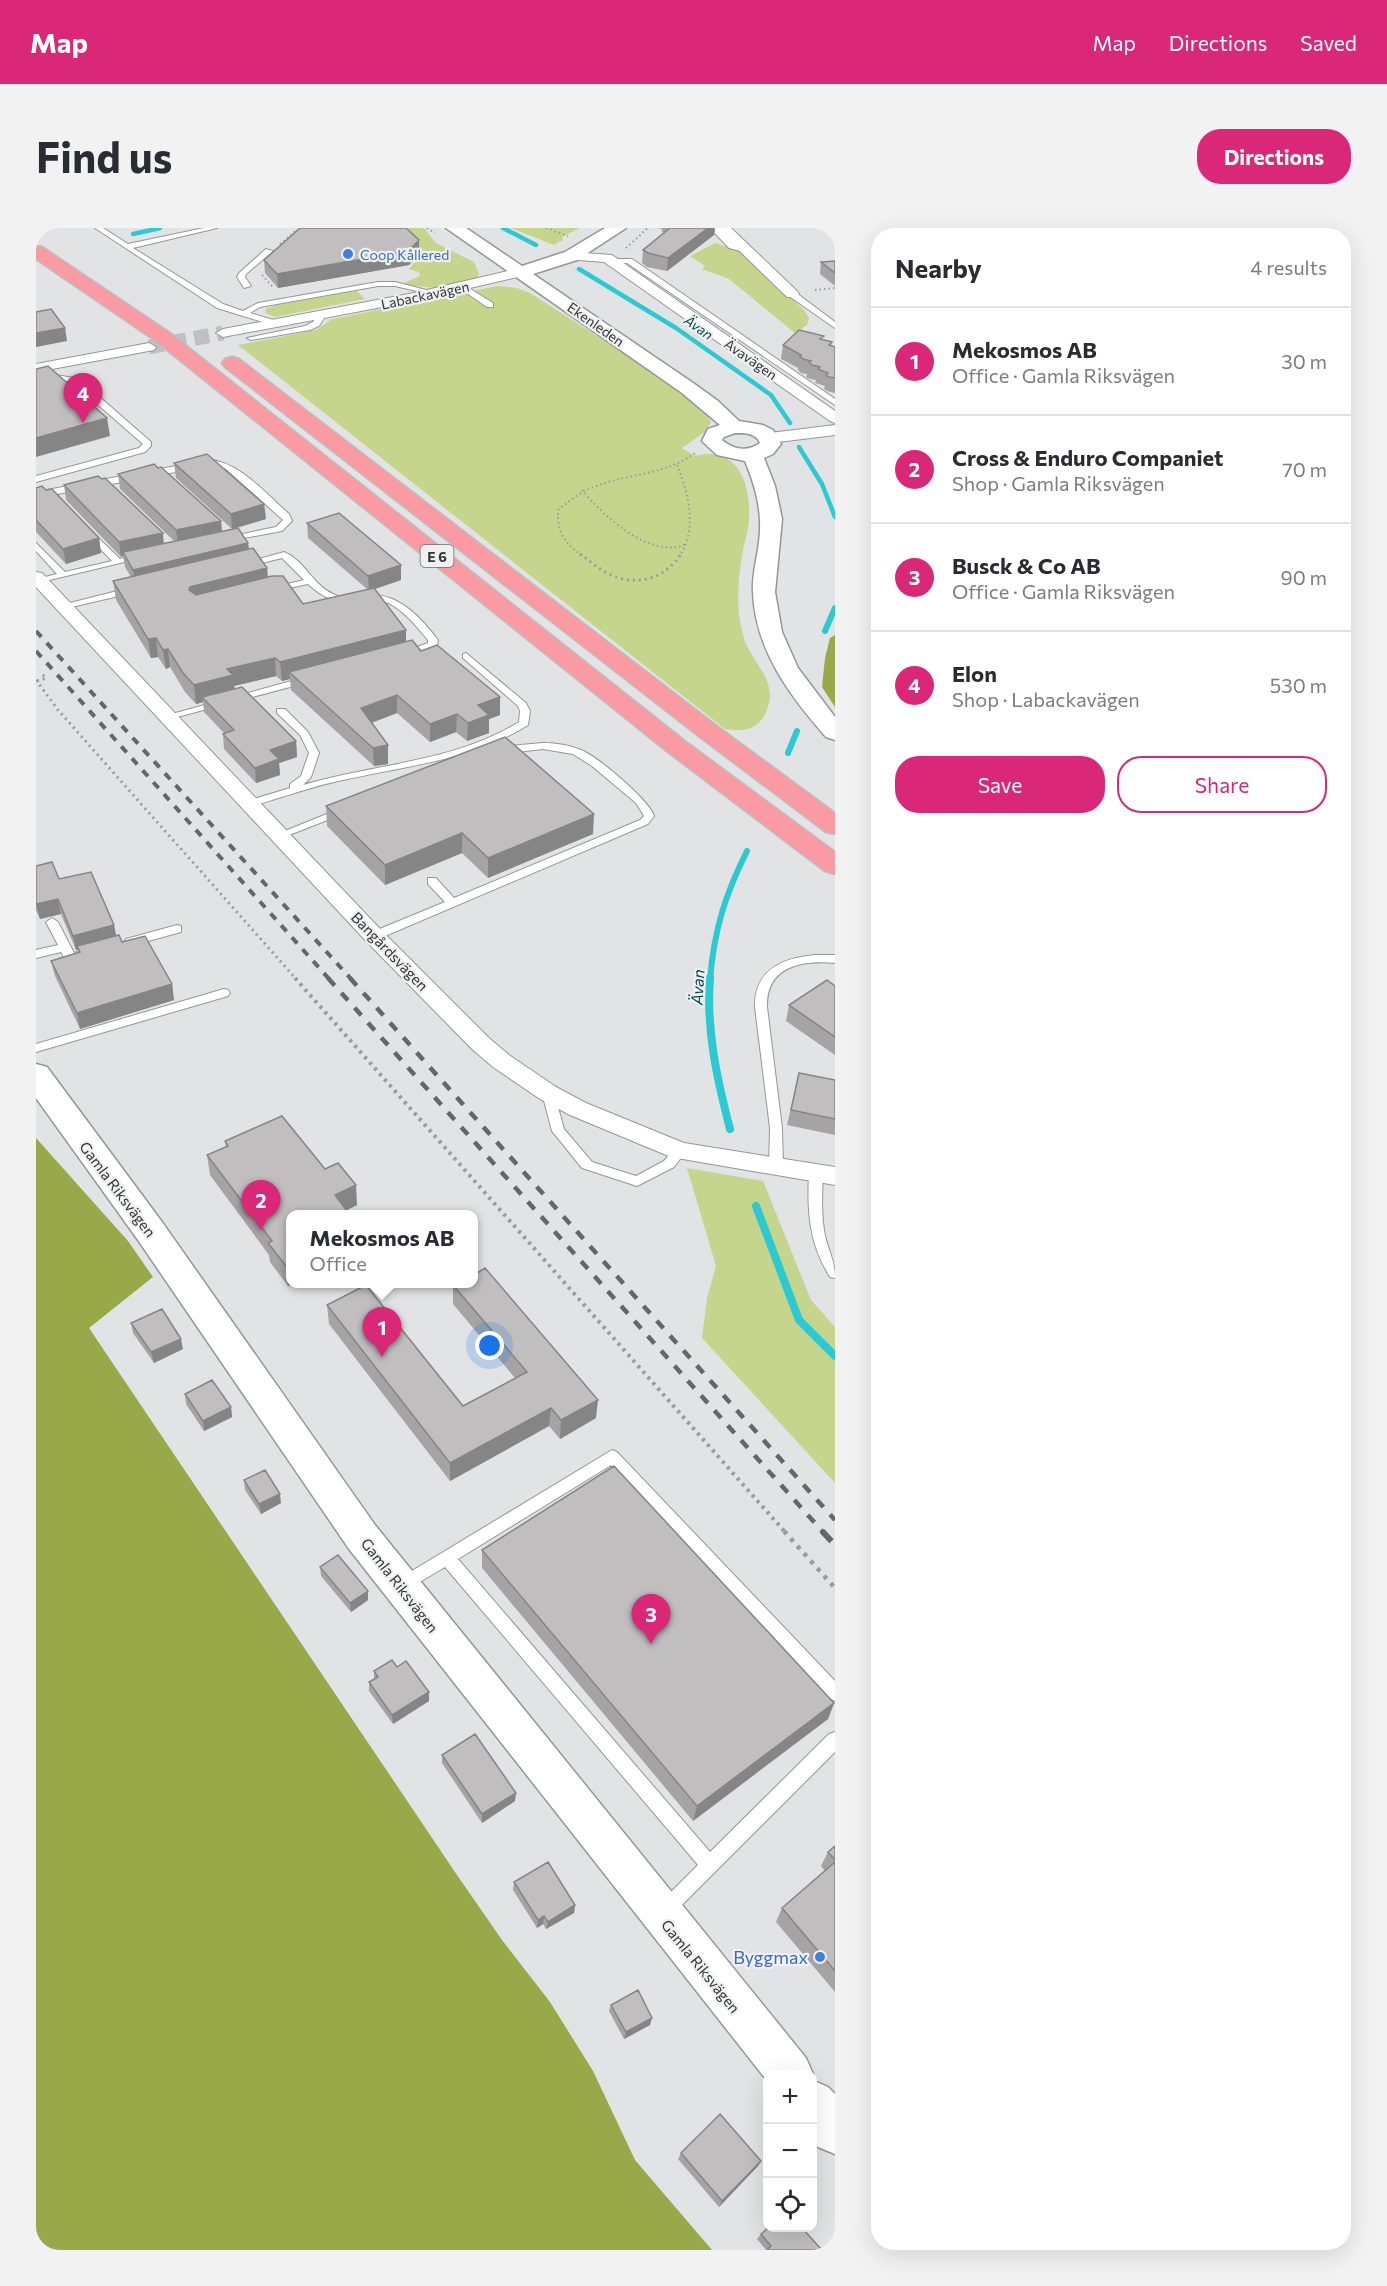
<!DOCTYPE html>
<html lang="en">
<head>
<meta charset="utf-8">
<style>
  :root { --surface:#fff; --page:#f2f2f3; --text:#2b2b33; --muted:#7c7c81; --line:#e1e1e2; --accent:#db2777 }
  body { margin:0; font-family:Commissioner,sans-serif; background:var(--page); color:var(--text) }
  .controls { position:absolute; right:18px; bottom:18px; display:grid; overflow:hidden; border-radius:12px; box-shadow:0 6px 24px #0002 }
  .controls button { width:54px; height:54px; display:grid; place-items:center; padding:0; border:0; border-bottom:2px solid var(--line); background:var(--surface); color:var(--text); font:30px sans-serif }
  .you { position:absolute; left:454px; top:1118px; width:21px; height:21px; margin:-15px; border:4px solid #fff; border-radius:50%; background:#1a73e8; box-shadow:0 0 0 9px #1a73e833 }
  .badge { display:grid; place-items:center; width:39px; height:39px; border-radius:50%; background:var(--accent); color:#fff; font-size:20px; font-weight:700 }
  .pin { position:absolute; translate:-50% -50px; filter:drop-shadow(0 2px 3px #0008) }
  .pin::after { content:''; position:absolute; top:32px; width:21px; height:18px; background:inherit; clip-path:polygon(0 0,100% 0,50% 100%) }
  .popup { position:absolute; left:250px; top:982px; width:192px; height:78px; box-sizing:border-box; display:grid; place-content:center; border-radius:12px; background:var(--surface); filter:drop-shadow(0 2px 4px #0005); font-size:20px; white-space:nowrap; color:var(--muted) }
  .popup b { font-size:22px; color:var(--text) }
  .popup::after { content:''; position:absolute; left:50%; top:100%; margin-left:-12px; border:12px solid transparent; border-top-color:var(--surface) }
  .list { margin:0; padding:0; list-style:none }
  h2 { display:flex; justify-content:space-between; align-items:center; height:78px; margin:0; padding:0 24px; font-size:26px }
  h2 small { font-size:20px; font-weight:400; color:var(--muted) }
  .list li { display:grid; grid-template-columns:39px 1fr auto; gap:18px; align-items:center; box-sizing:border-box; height:108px; padding:0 24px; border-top:2px solid var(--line) }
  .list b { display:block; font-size:22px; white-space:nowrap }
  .list p { margin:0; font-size:20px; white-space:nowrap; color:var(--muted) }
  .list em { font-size:20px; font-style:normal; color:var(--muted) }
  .actions { display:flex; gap:12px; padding:18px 24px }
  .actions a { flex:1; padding:14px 0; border:2px solid var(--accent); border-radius:24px; text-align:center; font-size:21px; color:var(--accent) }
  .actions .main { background:var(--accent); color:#fff }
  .icon { flex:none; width:33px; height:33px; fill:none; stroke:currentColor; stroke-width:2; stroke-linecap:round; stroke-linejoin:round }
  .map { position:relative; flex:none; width:799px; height:2022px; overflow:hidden; border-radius:24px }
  header { display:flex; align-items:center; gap:36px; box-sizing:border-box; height:84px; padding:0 30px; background:var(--accent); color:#fff }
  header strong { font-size:28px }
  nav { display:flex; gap:33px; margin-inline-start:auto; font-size:21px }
  .intro { display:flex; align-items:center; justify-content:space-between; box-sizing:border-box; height:144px; padding:0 36px }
  h1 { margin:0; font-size:42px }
  .button { padding:15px 27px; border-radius:24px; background:var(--accent); color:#fff; font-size:21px; font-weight:700 }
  main { display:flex; gap:36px; padding:0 36px }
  aside { flex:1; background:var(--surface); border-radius:24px; box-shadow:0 6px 24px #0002 }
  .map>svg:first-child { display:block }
  .green { fill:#c6d58c }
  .forest { fill:#99a94a }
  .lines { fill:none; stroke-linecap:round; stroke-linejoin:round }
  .stream-far2 { stroke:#2bc9d1; stroke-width:4.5 }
  .stream-far1 { stroke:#2bc9d1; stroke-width:6 }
  .stream { stroke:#2bc9d1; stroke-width:8 }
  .street-tunnel { stroke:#bfc0c2; stroke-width:15; stroke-dasharray:15 8; stroke-linecap:butt }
  .lane-casing { stroke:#959697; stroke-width:2 }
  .street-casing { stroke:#959697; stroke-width:2 }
  .secondary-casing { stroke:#959697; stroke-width:3 }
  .highway-casing { stroke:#bebebf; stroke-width:3 }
  .path-far3 { stroke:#9b9b9d; stroke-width:2; stroke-dasharray:1.5 3; stroke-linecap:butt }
  .path-far2 { stroke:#9b9b9d; stroke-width:3; stroke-dasharray:2 4; stroke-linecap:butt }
  .path-far1 { stroke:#9b9b9d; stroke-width:4; stroke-dasharray:3 4.5; stroke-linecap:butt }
  .path { stroke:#9b9b9d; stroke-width:4.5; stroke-dasharray:4 6; stroke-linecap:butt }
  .lane { fill:#fff; fill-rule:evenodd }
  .street { fill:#fff; fill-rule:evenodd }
  .secondary { fill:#fff; fill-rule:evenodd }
  .highway { fill:#fa9aa3; fill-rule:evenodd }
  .rail-far2 { stroke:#666667; stroke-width:4; stroke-dasharray:8 8; stroke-linecap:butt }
  .rail-far1 { stroke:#666667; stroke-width:4.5; stroke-dasharray:10 10; stroke-linecap:butt }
  .rail { stroke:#666667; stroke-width:6; stroke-dasharray:14 14; stroke-linecap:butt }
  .wall { fill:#a5a3a3 }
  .shaded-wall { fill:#868585 }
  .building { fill:#c0bebe; stroke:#868585; stroke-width:1.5 }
  .shop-dot { fill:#3f7fe0; stroke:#eff0f2; stroke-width:2 }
  .labels { text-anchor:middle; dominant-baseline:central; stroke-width:4.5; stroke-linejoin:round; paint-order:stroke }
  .far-shop-label { font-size:14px; fill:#366cbe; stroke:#eff0f2; text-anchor:start }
  .far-street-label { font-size:14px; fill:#353536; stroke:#eff0f2 }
  .far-water-label { font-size:14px; font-style:italic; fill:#064a4d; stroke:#eff0f2 }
  .shield { fill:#eff0f2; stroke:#6d6d6e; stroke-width:1.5 }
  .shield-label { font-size:14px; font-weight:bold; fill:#353536 }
  .street-label { font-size:15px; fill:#353536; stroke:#eff0f2 }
  .water-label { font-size:16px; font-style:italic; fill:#064a4d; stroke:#eff0f2 }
  .near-shop-label { font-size:18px; fill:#366cbe; stroke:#eff0f2; text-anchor:end }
</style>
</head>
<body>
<header>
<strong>Map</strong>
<nav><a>Map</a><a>Directions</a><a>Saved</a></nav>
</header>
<div class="intro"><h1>Find us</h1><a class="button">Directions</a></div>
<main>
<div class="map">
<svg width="799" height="2022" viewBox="0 0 799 2022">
  <rect width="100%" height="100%" fill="#e2e3e5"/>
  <path class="green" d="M361,0H388L400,15L438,34L443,46L441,50L399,60L371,57L368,55L384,48L383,44L373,41L386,26Z
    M475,0H544L526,9L527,12L518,17Z
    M679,15L704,23L768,82L773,90L771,97L759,105L693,51L666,41L669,38L654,28Z
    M462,58L481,60L494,65L641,159L668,181L675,194L670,203L646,220L659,228C701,217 715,255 713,290C713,301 709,312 707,322C703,343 701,364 703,386C704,394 706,405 709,413C716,432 739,453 733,475C727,499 712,505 689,501L202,117L280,102L296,91Z
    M321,63L329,71L239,89L229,85L230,81L240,77Z
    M651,940L727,953L775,1072L799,1099V1255L666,1110L671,1070L680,1038Z"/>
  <path class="forest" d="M799,407V479L786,459L789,430L794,410Z
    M0,910L92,1013L117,1049L53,1100L421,1647L466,1712L514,1774L557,1843L599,1932L676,2022H0Z"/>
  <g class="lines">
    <path class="stream-far2" d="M467,0L500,17
      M97,6L124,0
      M543,41L640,100L735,167L754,195
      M763,219L786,256L799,289"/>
    <path class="stream-far1" d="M789,403L799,380
      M752,525L761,503
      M674,752C678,702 689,667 711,623"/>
    <path class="stream" d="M674,750C670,802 681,851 694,901
      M720,978L763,1092L799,1128"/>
    <path class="street-tunnel" d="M113,119L187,105"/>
    <defs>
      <path id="lane" d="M59,0H67L92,16L168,0H181L97,20L187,76L207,83L222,75L342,54H359L402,65L398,67L359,58H342L224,79L214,85L248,95L244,97L230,95L181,80Z
        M674,0H681L699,16L712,22L708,24L693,20Z
        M230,21L237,23L210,46L209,49L215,58L208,60L201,49L203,45Z
        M574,31H596L799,171V177L591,35H571L570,33Z
        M428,57L457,75V79H451L425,61L424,59Z
        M753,64H759L799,94V100L753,68Z
        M283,85L290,87L283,98L274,102L215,112L211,110L269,98L277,94Z
        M20,147L43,151L115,214V218L109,224L0,254V248L103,220L107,216L37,155L20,151L0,154V150Z
        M172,232C202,232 231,267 253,286L256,293L246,303L187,314V310L240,299L247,292L190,241L182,238H172L0,270V264Z
        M52,300L84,331L104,326L109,329L1,355V351L21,346L0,323V315L29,344L76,333L49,305V301Z
        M248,324C268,332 277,357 297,366C309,372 322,368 334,367C363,365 386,391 402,412L401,417L370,429H364V425L392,415V412C381,399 364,377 346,373C339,371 330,373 323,374C302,376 288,371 272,356L234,364V360L268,352L246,330L210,339L205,336Z
        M97,359L102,362L100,364L27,381L22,378Z
        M430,425L490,475L494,483L492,497C436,532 370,538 307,552C277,558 248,569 219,577H211V573L254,560V556L265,548L273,525L264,507L241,485V481H249L272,504L283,525L275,549L267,557C338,536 419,534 483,494L484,483L482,478L427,430V426Z
        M270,449L275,452L273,454L130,492L125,489Z
        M507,515C520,515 533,517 545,522C561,528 613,572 618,588L612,596L342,711H334L332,708L334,705L409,674L392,656V650H400L418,670L604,592L608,588L600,575L556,538L537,526L507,521L463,526L458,523L473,518Z
        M308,579L312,580V584L248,609H240L239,607Z
        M16,690L22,694L38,725L49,722L55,726L53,729L34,734L30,733L25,724L0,730V722L22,717L10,694Z
        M141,697L145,698V704L94,718L88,714L90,711Z
        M779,727H799V735C766,732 730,738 731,779L746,900L747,938L740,943L733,938L734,900L719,779C718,742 746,730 779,727Z
        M188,761L192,762L194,765L192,768L0,824V816Z
        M512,861L518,865L528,901L556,934L600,948L628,933L639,920L644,918L650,923L638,939L601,958L546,940L516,903L506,865Z
        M780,940L787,945C786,966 785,988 789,1008C793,1024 799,1033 799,1050L794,1049C773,1016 771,983 773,945Z
        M576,1222L581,1224L799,1453V1473L793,1470L575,1237L422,1331L674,1624L793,1506L799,1504V1524L634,1689L628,1692L622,1689L619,1683L622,1677L662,1637L409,1339L367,1364L361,1362L359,1357L361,1352Z"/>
      <path id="street" d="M680,0H695L761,63L763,66L761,69H751Z
        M535,24L576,27L799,183V195L794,193L568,34L530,31L528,28L530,25Z
        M485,40L492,44L490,47L378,73L187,109L180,105L187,101L378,65Z
        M113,115L120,119L118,122L0,144V136Z
        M799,197V207L734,215L726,210L734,205Z
        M0,344L6,345L346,703L453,810L473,827L520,859L550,875L648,915L799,939V957L635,929L534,887L504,871L457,839L437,822L330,713L0,359Z"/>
      <path id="secondary" d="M410,0H430L486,38L529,24L569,0H590L541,32L497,46L660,157L682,173L703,193L727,197L737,202L745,216L737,226L728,230L739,258L746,291L739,364L746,404L762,440L799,489V512L790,509C754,468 719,422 717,364C716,347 721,331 723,314C727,285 720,260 709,233L681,227L666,213L672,201L684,197L646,165ZM699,205C709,205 720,205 724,215C712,224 698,222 686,212L688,209Z
        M0,836L11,839L126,994L339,1297L770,1830L777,1846L776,1847L732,1846V1854L313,1321L102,1012L0,870Z
        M776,1852L792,1859L799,1866V1926L782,1919L776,1912Z"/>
      <path id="highway" d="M0,18L6,19L134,105L650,514L799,624V646L789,643L632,524L120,113L0,31Z
        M196,129L203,131L682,499L799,585V606L790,604L664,509L189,139L186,135L189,131Z"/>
    </defs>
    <use href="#lane" class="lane-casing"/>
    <use href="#street" class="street-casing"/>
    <use href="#secondary" class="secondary-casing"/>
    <use href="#highway" class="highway-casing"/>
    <path class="path-far3" d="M391,0L399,5
      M510,0L532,8
      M244,16L261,2H265
      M590,20L612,0
      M226,47L237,59
      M779,62L799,60
      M641,237C652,264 662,300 644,327
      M546,262C567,288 615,332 650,316
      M546,327C528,315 521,304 522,282C533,273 544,264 558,259C595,244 625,249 661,224"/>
    <path class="path-far2" d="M544,326C553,332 561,340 571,345C599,360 629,351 645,326
      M0,452L22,482L261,752
      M1,453L10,450L6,446"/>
    <path class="path-far1" d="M259,750L749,1304"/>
    <path class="path" d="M748,1303L799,1360"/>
    <use href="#lane" class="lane"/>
    <use href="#street" class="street"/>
    <use href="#secondary" class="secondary"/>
    <use href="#highway" class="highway"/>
    <path class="rail-far2" d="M0,403L316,752
      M0,423L294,752"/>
    <path class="rail-far1" d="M292,750L787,1304
      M314,750L799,1292"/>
    <path class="rail" d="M786,1303L799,1317"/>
  </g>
  <path class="wall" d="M622,0H679L678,7L631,43L611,39L606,35L607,22L628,5L626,4V1Z
    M383,12V26L373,37L242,60L229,45L228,32Z
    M799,33V58L784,46L785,34Z
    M787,112L796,114L795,118L799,119V165L791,163L788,161L789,158L779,155L780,152L774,151L770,149L771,146L765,145L762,142V140L745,131L747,117Z
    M138,235L228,276L230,291L197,301L212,315L213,321L231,340L232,349L267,376L331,361L272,310L271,295L365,352L338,361L370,402V413L464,469V487L453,491V505L431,513L420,504L394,514L361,485L336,495L352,517V536L338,538L255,462L254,451L246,453L240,448L198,458L199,460L260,513L261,529L243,535L244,547L220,555L188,521L187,506L188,505L168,484L167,474L160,476L149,464L134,439L130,441L122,429L115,430L80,372L77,353L95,349L89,339L87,328L85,329L30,272L28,257L128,315L138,313L84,261L82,246L185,293L186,303L196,301L140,250Z
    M0,260L63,310L65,325L30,336L0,304Z
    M290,578L557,606L452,650L426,625L349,657L291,598Z
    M0,638L23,651L86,714L136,756L138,772L44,801L19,748L15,733L42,725V722H40L25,686L4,691L0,682Z
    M799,758V827L750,793L753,777Z
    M763,845L799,852V907L751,897Z
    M189,913L289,941L321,977L311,982L255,1056H256L252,1058L234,1034L233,1027L174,947L171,927L190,919Z
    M417,1057L560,1190L524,1211L513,1198L414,1253L293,1096L291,1077L427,1178L479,1150L417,1076Z
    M95,1095L147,1121L118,1135L97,1105Z
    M149,1166L195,1179L196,1189L168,1203L150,1176Z
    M208,1252L245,1275L225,1286L209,1262Z
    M446,1322L798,1475L792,1491L657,1593L446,1340Z
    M284,1339L332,1372L315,1384L285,1348Z
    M361,1439L393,1464V1473L357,1496L333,1463V1454L338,1451V1443Z
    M406,1527L479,1573L446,1595L406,1535Z
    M799,1618V1764L740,1694L746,1680L789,1643L785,1638L792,1624Z
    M478,1654L539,1677L538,1685L510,1701L507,1696L501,1700L477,1662Z
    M575,1777L614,1797L588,1811L573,1783Z
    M645,1925L725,1933L722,1938L683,1979L642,1931Z
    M766,2000L730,2022L721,2011L725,2006Z"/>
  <path class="shaded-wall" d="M672,0H679L678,7L631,43L632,30Z
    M383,12V26L373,37L242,60L241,46Z
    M29,100L31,113L0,119V105Z
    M71,190L74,208L0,229V210Z
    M228,276L230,291L196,301L195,286Z
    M185,293L186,308L142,317L140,302Z
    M127,305L128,320L87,324V328L85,329L83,314Z
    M63,310L65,325L30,336L27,321Z
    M212,315L214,330L100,357L97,342Z
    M365,337V352L333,363L332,348Z
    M231,340L232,359L156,378L153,362L154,359Z
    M370,402V421L253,444L254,451L246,453L244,434Z
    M120,410L122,429L115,430L112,411Z
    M132,421L134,439L130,441L127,422Z
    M239,430L240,448L198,458L199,466L166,469L167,474L160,476L158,457L191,441Z
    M361,467V485L326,498L325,480Z
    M464,469V487L453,491V505L431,513L432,495L442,477Z
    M421,486L420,504L394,514V496Z
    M260,513L261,529L243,535L244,547L220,555L219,540L234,522Z
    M352,517V536L338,538L337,520Z
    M558,586L557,606L452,650V630Z
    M426,605V625L349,657V637Z
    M22,671L25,686L4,691L0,676Z
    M78,697L81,711L41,718L42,722H40L37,708Z
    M136,756L138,772L44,801L41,785Z
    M320,957L321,977L301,987L299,967Z
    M255,1036V1056H256L252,1058L250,1038Z
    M145,1111L147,1121L118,1135L115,1124Z
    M562,1172L560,1190L524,1211L525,1192Z
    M195,1179L196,1189L168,1203L167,1193Z
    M515,1180L513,1198L414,1253V1235Z
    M244,1266L245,1275L225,1286L223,1276Z
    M332,1363V1372L315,1384L314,1375Z
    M393,1464V1473L357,1496L356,1487Z
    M798,1475L792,1491L657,1593L661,1578Z
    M480,1565L479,1573L446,1595V1586Z
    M539,1677L538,1685L510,1701L512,1694Z
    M508,1688L507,1696L501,1700L502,1692Z
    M616,1790L614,1797L588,1811L590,1804Z
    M725,1933L722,1938L683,1979L686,1973Z"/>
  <path class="building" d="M264,0H370L383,12L372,23L241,46L228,32Z
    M634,0H672L632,30L612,25L607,22Z
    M799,33V45L785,34Z
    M15,81L29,100L0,105V84Z
    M763,102L788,108L784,111L796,114L793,117L799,119V150L793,149L790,147L792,145L782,141L784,139L776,137L773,134L775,133L767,131L764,128L765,127L747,117Z
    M12,138L71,190L0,210V141Z
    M171,226L228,276L195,286L138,235Z
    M118,236L122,240L125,239L185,293L140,302L82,246Z
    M62,248L66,251L69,250L127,305L83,314L28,257Z
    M6,258L10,262L16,261L63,310L27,321L0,292V260Z
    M303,285L365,337L332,348L271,295Z
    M202,300L212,315L97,342L87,324Z
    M217,320L231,340L154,359L153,362L160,367L236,348H247L267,376L338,360L370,402L244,434L239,430L191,441L197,447L158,457L147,445L132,421L127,422L120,410L112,411L77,353Z
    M376,412L385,423L401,417L464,469L442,477L453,487L432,495L421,486L394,496L361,467L325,480L352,517L337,520L253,444Z
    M206,459L260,513L234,522L243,531L219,540L187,506L198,502L166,469Z
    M469,509L558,586L452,630L426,605L349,637L290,578Z
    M16,634L23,651L55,644L78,697L37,708L22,671L0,676V638Z
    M83,707L86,714L109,708L136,756L41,785L15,733L44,724L41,718Z
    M791,752L799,758V809L753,777Z
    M763,845L799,852V891L755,882Z
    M246,888L289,941L302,935L320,957L299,967L314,987H255V1036L250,1038L232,1015L236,1013L171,927L192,918L189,913Z
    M449,1040L562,1172L525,1192L515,1180L414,1235L291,1077L330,1057L427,1178L491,1144L417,1057L420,1056H438V1047Z
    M126,1081L145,1111L115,1124L95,1095Z
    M176,1152L195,1179L167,1193L149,1166Z
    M578,1238L798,1475L661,1578L446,1322Z
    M229,1242L244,1266L223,1276L208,1252Z
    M302,1327L332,1363L314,1375L284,1339Z
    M356,1432L361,1439L370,1433L393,1464L356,1487L333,1454L342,1449L338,1443Z
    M439,1506L480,1565L446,1586L406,1527Z
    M799,1618V1632L792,1624Z
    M512,1634L539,1677L512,1694L508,1688L502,1692L478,1654Z
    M799,1634V1743L746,1680Z
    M602,1762L616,1790L590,1804L575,1777Z
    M684,1886L725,1933L686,1973L645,1925Z
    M732,2000H766L786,2022H731L735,2018L725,2006Z"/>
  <g class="shop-dot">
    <circle cx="312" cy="26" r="6"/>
    <circle cx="784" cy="1729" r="6"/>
  </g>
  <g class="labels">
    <g class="far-shop-label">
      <text x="324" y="26">Coop Kållered</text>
    </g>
    <g class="far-street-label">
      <text transform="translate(389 67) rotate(-12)">Labackavägen</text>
      <text transform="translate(560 96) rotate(35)">Ekenleden</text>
      <text transform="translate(715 131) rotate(35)">Ävavägen</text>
    </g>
    <g class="far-water-label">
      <text transform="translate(663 99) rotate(35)">Ävan</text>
    </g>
    <rect class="shield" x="384.5" y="317" width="33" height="22" rx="4.5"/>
    <g class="shield-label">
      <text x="401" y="328">E 6</text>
    </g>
    <g class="street-label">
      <text transform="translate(354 723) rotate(46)">Bangårdsvägen</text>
      <text transform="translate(82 961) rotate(53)">Gamla Riksvägen</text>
      <text transform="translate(364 1357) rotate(52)">Gamla Riksvägen</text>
      <text transform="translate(665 1738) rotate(51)">Gamla Riksvägen</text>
    </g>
    <g class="water-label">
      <text transform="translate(661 759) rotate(-87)">Ävan</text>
    </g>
    <g class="near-shop-label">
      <text x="772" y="1729">Byggmax</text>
    </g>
  </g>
</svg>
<div class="controls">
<button>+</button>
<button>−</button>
<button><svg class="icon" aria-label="locate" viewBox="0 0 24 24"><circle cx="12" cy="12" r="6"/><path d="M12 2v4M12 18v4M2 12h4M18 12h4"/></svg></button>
</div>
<div class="you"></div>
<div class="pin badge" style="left:346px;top:1129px">1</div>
<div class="popup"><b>Mekosmos AB</b>Office</div>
<div class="pin badge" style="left:225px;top:1002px">2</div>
<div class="pin badge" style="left:615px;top:1416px">3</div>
<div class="pin badge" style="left:47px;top:195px">4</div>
</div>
<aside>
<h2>Nearby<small>4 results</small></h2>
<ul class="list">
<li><span class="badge">1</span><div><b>Mekosmos AB</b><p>Office · Gamla Riksvägen</p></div><em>30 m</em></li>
<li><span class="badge">2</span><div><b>Cross &amp; Enduro Companiet</b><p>Shop · Gamla Riksvägen</p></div><em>70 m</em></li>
<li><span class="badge">3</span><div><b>Busck &amp; Co AB</b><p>Office · Gamla Riksvägen</p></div><em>90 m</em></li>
<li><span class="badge">4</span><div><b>Elon</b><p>Shop · Labackavägen</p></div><em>530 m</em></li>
</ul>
<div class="actions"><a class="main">Save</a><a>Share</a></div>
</aside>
</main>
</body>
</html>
